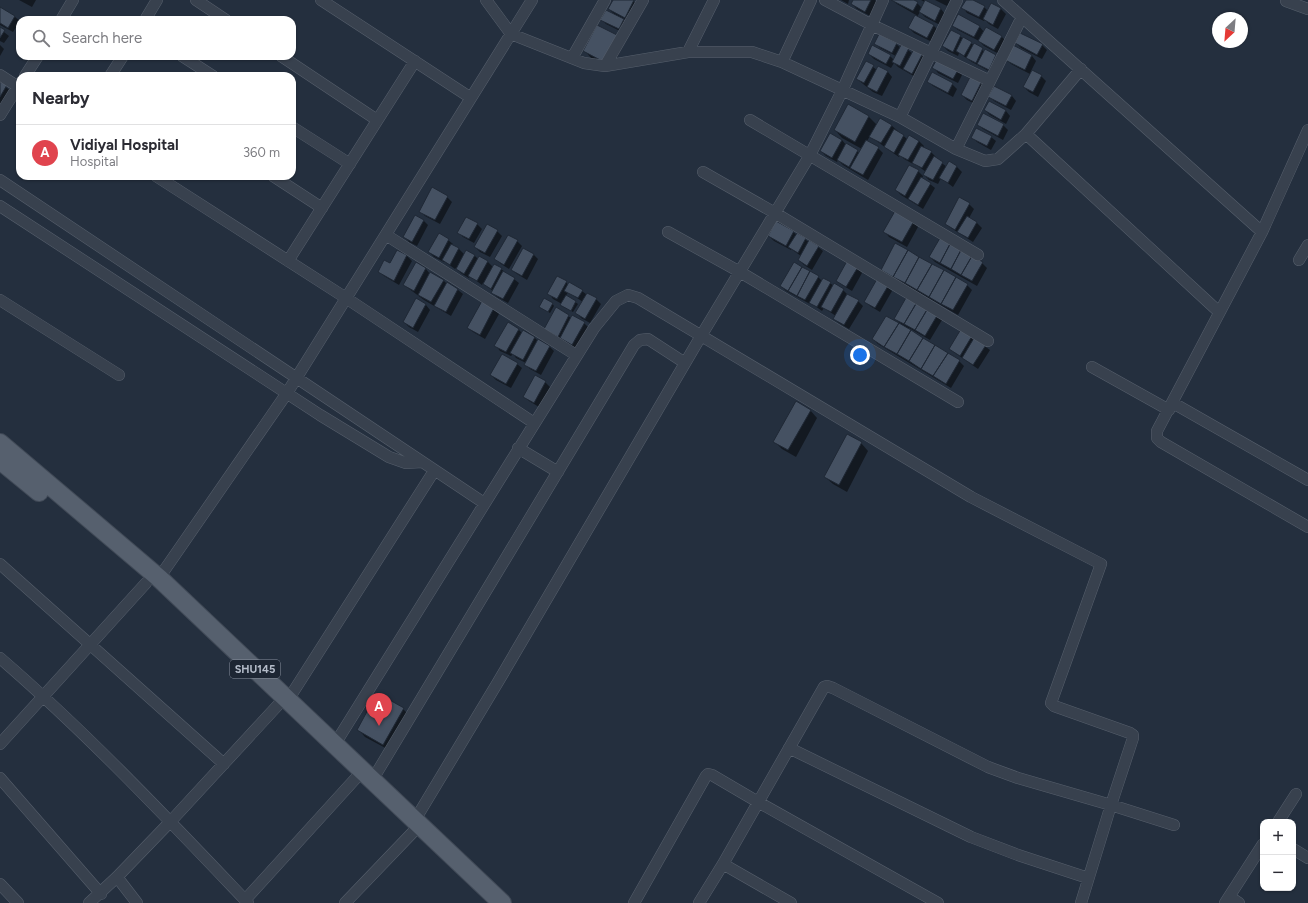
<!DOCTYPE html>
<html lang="en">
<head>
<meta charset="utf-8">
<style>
  :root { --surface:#fff; --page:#f2f2f3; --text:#2b2b33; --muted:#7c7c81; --line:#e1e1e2; --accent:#0b8043 }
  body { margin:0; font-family:Figtree,sans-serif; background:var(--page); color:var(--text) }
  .controls { position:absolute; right:12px; bottom:12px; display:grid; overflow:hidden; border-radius:8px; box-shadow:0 1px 3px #0004 }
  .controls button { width:36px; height:36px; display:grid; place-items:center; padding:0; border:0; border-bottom:1px solid var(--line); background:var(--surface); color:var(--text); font:20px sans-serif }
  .compass { position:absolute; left:1212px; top:12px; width:36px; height:36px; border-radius:50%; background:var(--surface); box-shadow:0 1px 3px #0004; rotate:206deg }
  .you { position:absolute; left:860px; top:355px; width:14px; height:14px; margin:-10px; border:3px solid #fff; border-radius:50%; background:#1a73e8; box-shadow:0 0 0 6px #1a73e833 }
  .badge { display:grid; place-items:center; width:26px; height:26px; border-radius:50%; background:var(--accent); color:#fff; font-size:13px; font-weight:700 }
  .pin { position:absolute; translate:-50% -33px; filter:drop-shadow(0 1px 2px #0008) }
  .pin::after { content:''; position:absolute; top:21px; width:14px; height:12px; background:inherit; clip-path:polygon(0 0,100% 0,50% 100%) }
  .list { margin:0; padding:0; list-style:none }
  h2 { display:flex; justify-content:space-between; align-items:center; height:52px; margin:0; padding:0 16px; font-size:17px }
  h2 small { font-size:13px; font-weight:400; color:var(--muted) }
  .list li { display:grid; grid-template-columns:26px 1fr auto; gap:12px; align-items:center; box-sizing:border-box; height:56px; padding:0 16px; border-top:1px solid var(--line) }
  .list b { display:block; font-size:15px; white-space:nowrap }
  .list p { margin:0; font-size:13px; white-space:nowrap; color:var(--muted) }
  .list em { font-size:13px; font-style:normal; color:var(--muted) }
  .icon { flex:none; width:22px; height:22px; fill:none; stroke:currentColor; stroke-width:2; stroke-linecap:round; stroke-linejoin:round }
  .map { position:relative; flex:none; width:1308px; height:903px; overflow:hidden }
  .search { position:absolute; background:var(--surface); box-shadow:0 1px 3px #0004; left:16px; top:16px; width:280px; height:44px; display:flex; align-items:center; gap:10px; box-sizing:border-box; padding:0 14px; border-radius:12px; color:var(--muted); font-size:15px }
  .panel { position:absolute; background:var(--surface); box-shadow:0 1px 3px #0004; left:16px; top:72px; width:280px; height:108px; border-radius:12px }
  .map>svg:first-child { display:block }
  .shadow { fill:#0007 }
  .building { fill:#455162; stroke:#1f2835 }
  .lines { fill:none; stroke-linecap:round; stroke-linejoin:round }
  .street-casing { stroke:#565f6c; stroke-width:12 }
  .primary-casing { stroke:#414a57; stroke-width:20 }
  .street { stroke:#38414e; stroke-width:11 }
  .primary { stroke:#56606e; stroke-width:18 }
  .labels { text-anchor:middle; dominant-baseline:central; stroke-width:4; stroke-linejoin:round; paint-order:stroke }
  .shield { fill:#1d2633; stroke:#878f9c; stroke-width:1 }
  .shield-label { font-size:11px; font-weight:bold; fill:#b4bcc9 }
</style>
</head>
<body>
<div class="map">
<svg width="1308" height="903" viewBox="0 0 1308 903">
  <rect width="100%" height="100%" fill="#242f3e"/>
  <path class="shadow" d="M19,0H36L32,7Z
    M614,0H632L639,6L630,22L621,18L628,25L624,33L606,24L602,20L616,16L609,9Z
    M841,0H849L848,4Z
    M854,0H875L877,2L870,16L857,9L852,4Z
    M892,0H911L917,3L922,8L925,2L921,0H925V1L941,9L945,14L940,25L925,17L920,12L917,17L933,25L938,30L932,42L914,33L909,28L916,15L897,4Z
    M935,0H950L947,6Z
    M967,0H970L984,7L988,11L992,4L1001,9L1006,14L998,29L989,24L985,20L984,21L967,13L963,8Z
    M0,8L15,17L20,21L13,32L0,25Z
    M953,26H979L984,32L1001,36L1006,41L999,54L984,46L979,41L958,30Z
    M0,29L9,36L4,43L0,41Z
    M951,31L985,52L986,51L996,56L1001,61L994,74L972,62L959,53L958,56L948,51L943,46Z
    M617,36L624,44L611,69L592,59L585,51Z
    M876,43L896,44L901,48L902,46L912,53L922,54L927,59L917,78L898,67L894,63L891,68L874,59L869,54L890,56L894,60L896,56L880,48Z
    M1016,43L1042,45L1047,50L1042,59L1021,48Z
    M0,45L4,49L0,56Z
    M1014,47L1032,56L1036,61L1031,71L1041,76L1046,81L1038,97L1029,92L1024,87L1030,74L1011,64L1007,60Z
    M866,62L877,70L878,67L888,72L892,77L882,96L873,92L857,79Z
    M934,68L957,71L962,75L958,83L938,73Z
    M971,76L987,86L977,105L967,100L962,95Z
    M928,81L952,84L957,89L953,97L933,86Z
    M0,83L11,91L0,109Z
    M994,87L1012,96L1016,101L1011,110L994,101L990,96Z
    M989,102L1006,111L1010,116L1006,124L990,115L985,110Z
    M849,106L869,117L877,125H891L907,139L919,141L924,146L923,148L931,152L936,157L935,158L947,167L949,162L957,167L962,172L953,187L941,178L938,184L929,180L924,175L926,172L914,163L913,164L904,159L900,155L899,157L890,151L870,136L867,141L878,148L883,153L868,180L843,165L838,160L837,162L826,156L821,151L842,140L846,145L860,153L862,149L842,138L835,130Z
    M978,124L1003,125L1008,130L1003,140L983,129Z
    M972,137H991L996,141L991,150L977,142Z
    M910,166L918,171L923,176L922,179L930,184L935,188L923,209L901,195L896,190Z
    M447,197L452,202L440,224L425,216L420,211Z
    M969,204L974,209L969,218L977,223L982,228L973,242L951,228L946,224Z
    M423,220L428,225L417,246L409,242L405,237Z
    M913,222L918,227L907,247L889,237L885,232Z
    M477,224L482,229L474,243L463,237L458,232Z
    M497,231L502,236L490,257L480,252L475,247Z
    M793,232L797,235L818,247L823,251L812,270L804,265L799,260L801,256L791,249V250L774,241L769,236Z
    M940,239L982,263L987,268L977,286L935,262L930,257Z
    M448,240L453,244L452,245L459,249L465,255H474L478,259L479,257L488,262L493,267L501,269L519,283L508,303L497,297L493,292V291L483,283L482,285L470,276L469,278L462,274L456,268L455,269L444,261V262L434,257L429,252Z
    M517,241L522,246L509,269L501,264L496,259Z
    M397,251L407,256L412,261L399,285L384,276L379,271L390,264Z
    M533,254L538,259L527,280L517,274L512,270Z
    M416,263L426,269L430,274L443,280L447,284L458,290L463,294L451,316L424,300L404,285Z
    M857,268L862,273L852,291L842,285L837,281Z
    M882,270L967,285L972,290L958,315L887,274Z
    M818,277L822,281L824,279L834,286L843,290L848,295L858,301L863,306L849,329L839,323L834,318L836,316L824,308L822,311L811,303L810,304L786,291L781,286Z
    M566,282L568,285L582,291L587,295L596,299L601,304L590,323L581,318L577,313L583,302L568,292L566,296L578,304L573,312L564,307L562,304L553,299L549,294Z
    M887,286L892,291L880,312L870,306L866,301Z
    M907,298L942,320L930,340L909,328L908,330L959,361L964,366L951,388L878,344L873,339L902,325L895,319Z
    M416,300L426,305L430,310L418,332L409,327L404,322Z
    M482,302L494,309L499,314L485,339L473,332L468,328Z
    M552,303L554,306L550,313L542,308Z
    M556,308L571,318L584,323L589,328L577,349L563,340V341L550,334Z
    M519,330L522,333L534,337L538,341L549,346L554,351L541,375L530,369L525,364L526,363L516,358L513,354L511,356L500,351L496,346Z
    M972,337L990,350L978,369L955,353L950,348Z
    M517,364L522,368L511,388L496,380L491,375Z
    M536,377L545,382L550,387L539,407L529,401L525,397Z
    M810,410L817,418L796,457L782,449L775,442Z
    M861,443L868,451L847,492L833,484L825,477Z
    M378,695L403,709L411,717L391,751L365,737L358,729Z"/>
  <path class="building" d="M613,0H634L625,18L608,9Z
    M853,0H871L865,12L851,4Z
    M891,0H914L918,2L913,11Z
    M925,0L941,8L935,21L919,12Z
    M966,0H973L985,6L979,17L961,8Z
    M991,3L1001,8L993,25L983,19Z
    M0,7L15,16L8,28L0,23Z
    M606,10L624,19L619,29L600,20Z
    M958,14L980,26L974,37L952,26Z
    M915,15L934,25L927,38L908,28Z
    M597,25L617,35L604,62L583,51Z
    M0,27L5,30L0,38Z
    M986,27L1002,36L994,50L978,41Z
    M951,30L961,35L953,52L942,46Z
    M1020,33L1043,44L1037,55L1015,43Z
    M879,34L897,43L892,53L874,44Z
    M963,37L972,42L964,56L956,51Z
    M974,43L983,48L976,63L966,58Z
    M872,45L891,55L886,64L868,54Z
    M901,45L909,48L900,66L892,62Z
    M1013,45L1032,55L1025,70L1005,60Z
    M914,49L923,53L912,74L903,69Z
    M985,49L996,55L989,70L977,64Z
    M937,59L958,70L953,79L932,68Z
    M866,61L874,65L864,83L856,79Z
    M878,66L888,71L877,92L867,87Z
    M1032,70L1042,75L1033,92L1023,87Z
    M932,72L953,83L948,93L927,82Z
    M971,75L982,81L972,101L961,95Z
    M0,82L7,85L0,97Z
    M994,86L1012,95L1006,106L988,97Z
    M989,101L1006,110L1001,120L984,110Z
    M848,104L869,116L855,142L834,130Z
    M983,113L1004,124L998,136L977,125Z
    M880,118L892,125L881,143L869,137Z
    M976,128L992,136L987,146L971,138Z
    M894,129L904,135L894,153L884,147Z
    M830,133L842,140L832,158L820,151Z
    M909,135L919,141L908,160L898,155Z
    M866,140L879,147L863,175L850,168Z
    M846,143L858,150L849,167L837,160Z
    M921,146L932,151L922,168L912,163Z
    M934,156L943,162L933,180L923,175Z
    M949,161L957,166L948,183L939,178Z
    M909,165L919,170L905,196L895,190Z
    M921,177L931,183L918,205L908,199Z
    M432,187L448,196L435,220L419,212Z
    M959,197L970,203L955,230L945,224Z
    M895,211L914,221L902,242L883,232Z
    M415,215L424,220L412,242L403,237Z
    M967,216L977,222L968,238L957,232Z
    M466,217L478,223L469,239L457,233Z
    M776,221L794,231L786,246L768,236Z
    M487,224L498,230L485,253L474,247Z
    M439,233L449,239L439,258L428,252Z
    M797,233L806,238L798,253L788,247Z
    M508,235L518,240L504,265L494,259Z
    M940,238L950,244L940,263L929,257Z
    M809,240L819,246L807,266L798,260Z
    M895,243L908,250L893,277L881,270Z
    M451,244L459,248L450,265L442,260Z
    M950,244L961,250L951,269L940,263Z
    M523,248L534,254L522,276L511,270Z
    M397,250L407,255L394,281L378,272L384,260L390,263Z
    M466,250L475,255L464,274L456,269Z
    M908,250L919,257L905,283L893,277Z
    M961,250L972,256L961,275L951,269Z
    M479,256L488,261L477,281L468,276Z
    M972,256L983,262L972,281L961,275Z
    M919,257L932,264L917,290L905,283Z
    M847,261L858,267L846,287L836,281Z
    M416,262L426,268L414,291L403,285Z
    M794,262L802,267L788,291L780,286Z
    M494,264L502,268L491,289L483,284Z
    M932,264L944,270L929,297L917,290Z
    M802,267L810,271L797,296L788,291Z
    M944,270L956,277L941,304L929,297Z
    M503,271L515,278L503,299L491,293Z
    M810,271L819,276L805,300L797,296Z
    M430,272L444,280L431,302L418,295Z
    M557,276L567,281L557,299L547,294Z
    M956,277L968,284L953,310L941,304Z
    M823,278L831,282L817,307L809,303Z
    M877,279L888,286L875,308L864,302Z
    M447,282L458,289L446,312L434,306Z
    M569,282L583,290L578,298L564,291Z
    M834,283L844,289L831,312L821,307Z
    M587,293L597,298L585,319L575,313Z
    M847,294L859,300L844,325L833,319Z
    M566,295L576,301L571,311L560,305Z
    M907,296L917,302L904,324L894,319Z
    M416,298L426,304L413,328L403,322Z
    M544,298L553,303L548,312L539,307Z
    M482,301L494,308L480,335L467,328Z
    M917,302L928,308L915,330L904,324Z
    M556,307L569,315L558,337L544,329Z
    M928,308L938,314L925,336L915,330Z
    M572,315L585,322L572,345L560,338Z
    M886,316L899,323L884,347L872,339Z
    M508,322L519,329L506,352L494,346Z
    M899,323L911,330L897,354L884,347Z
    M961,329L972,336L960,356L949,349Z
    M523,330L535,337L523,360L510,353Z
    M911,330L923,338L909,361L897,354Z
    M923,338L935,345L921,369L909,361Z
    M974,338L986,345L973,365L962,358Z
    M538,339L550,346L536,371L524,365Z
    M935,345L948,353L933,376L921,369Z
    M948,353L960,360L946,384L933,376Z
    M502,354L518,363L506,384L490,375Z
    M535,375L546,381L534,403L523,397Z
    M796,401L811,410L788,450L773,442Z
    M847,434L862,442L839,485L824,477Z
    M377,693L404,708L383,745L357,730Z"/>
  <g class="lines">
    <defs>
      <path id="street" d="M196,0L226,20
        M321,0L471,98
        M486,0L511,34L584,63L605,66L688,52H752L782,62L900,117L956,149L990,81
        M825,0L872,25L990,81L1022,17
        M1003,0L1262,232
        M1286,1L1308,9
        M61,20L73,0
        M145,20L157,0
        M688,52L714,0
        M182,56L213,76
        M281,56L377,120
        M572,58L605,0
        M782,62L811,0
        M605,66L643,0
        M0,75L20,88
        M25,76L38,56
        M110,76L123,56
        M0,115L20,83
        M900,117L957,0
        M750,120L978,255
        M292,127L350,164
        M1308,130L1262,232L1157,431V438L1161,442L1308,527
        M1026,134L1219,312
        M956,149L985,161L998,159L1026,134L1081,69
        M703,172L775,213L988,341
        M156,176L346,298L534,423
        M273,176L322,208
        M0,180L484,503
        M0,206L320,415L389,457L406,463L422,462
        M668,232L740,272L958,402
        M386,235L576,355
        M1299,260L1308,245
        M288,261L415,61
        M0,300L119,375
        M1092,367L1169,410
        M1173,403L1308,480
        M518,448L558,472
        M0,564L224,764
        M159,578L287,393L532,0
        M0,658C88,734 168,819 248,903
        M288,700L434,471
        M0,744L146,583
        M335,744L594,328L616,301L628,295L638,298L971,497L1101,564L1051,703L1054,706L1130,733L1133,735V738L1111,805L1081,903
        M789,748L971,837L1018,855L1088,878
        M0,778L101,894
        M373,779L634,345L640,340L648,339L685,363
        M415,820L498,682L701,336L810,155L842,91L883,0
        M1278,822L1296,794
        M1293,849L1308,858
        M723,864L791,903
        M117,877L137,903
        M0,884L18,903
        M1230,897L1239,903
        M245,900L356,778
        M89,903L117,877L171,821L278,705
        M345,903L414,831
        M634,903L706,776L708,774L712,775L758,802L938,903
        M699,903L723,864L824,687L827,686L833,688L988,767L1018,778L1111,805L1174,825
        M1225,903L1263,844"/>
      <path id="primary" d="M0,443L159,578L502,903
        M0,460L39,492"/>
    </defs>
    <use href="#street" class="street-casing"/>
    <use href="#primary" class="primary-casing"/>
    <use href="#street" class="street"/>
    <use href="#primary" class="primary"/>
  </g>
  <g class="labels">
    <rect class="shield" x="230" y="660" width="50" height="18" rx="3"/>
    <g class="shield-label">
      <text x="255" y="669">SHU145</text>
    </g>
  </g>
</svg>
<div class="controls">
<button>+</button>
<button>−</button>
</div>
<svg class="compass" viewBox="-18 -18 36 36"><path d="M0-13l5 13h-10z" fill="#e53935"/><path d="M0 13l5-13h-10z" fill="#7c7c81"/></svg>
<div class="you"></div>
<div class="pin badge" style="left:379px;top:726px;background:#e0444e">A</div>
<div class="search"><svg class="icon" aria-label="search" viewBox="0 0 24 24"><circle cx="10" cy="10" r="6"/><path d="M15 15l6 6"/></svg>Search here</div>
<section class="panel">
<h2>Nearby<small></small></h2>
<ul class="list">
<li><span class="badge" style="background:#e0444e">A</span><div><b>Vidiyal Hospital</b><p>Hospital</p></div><em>360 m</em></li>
</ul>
</section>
</div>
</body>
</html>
